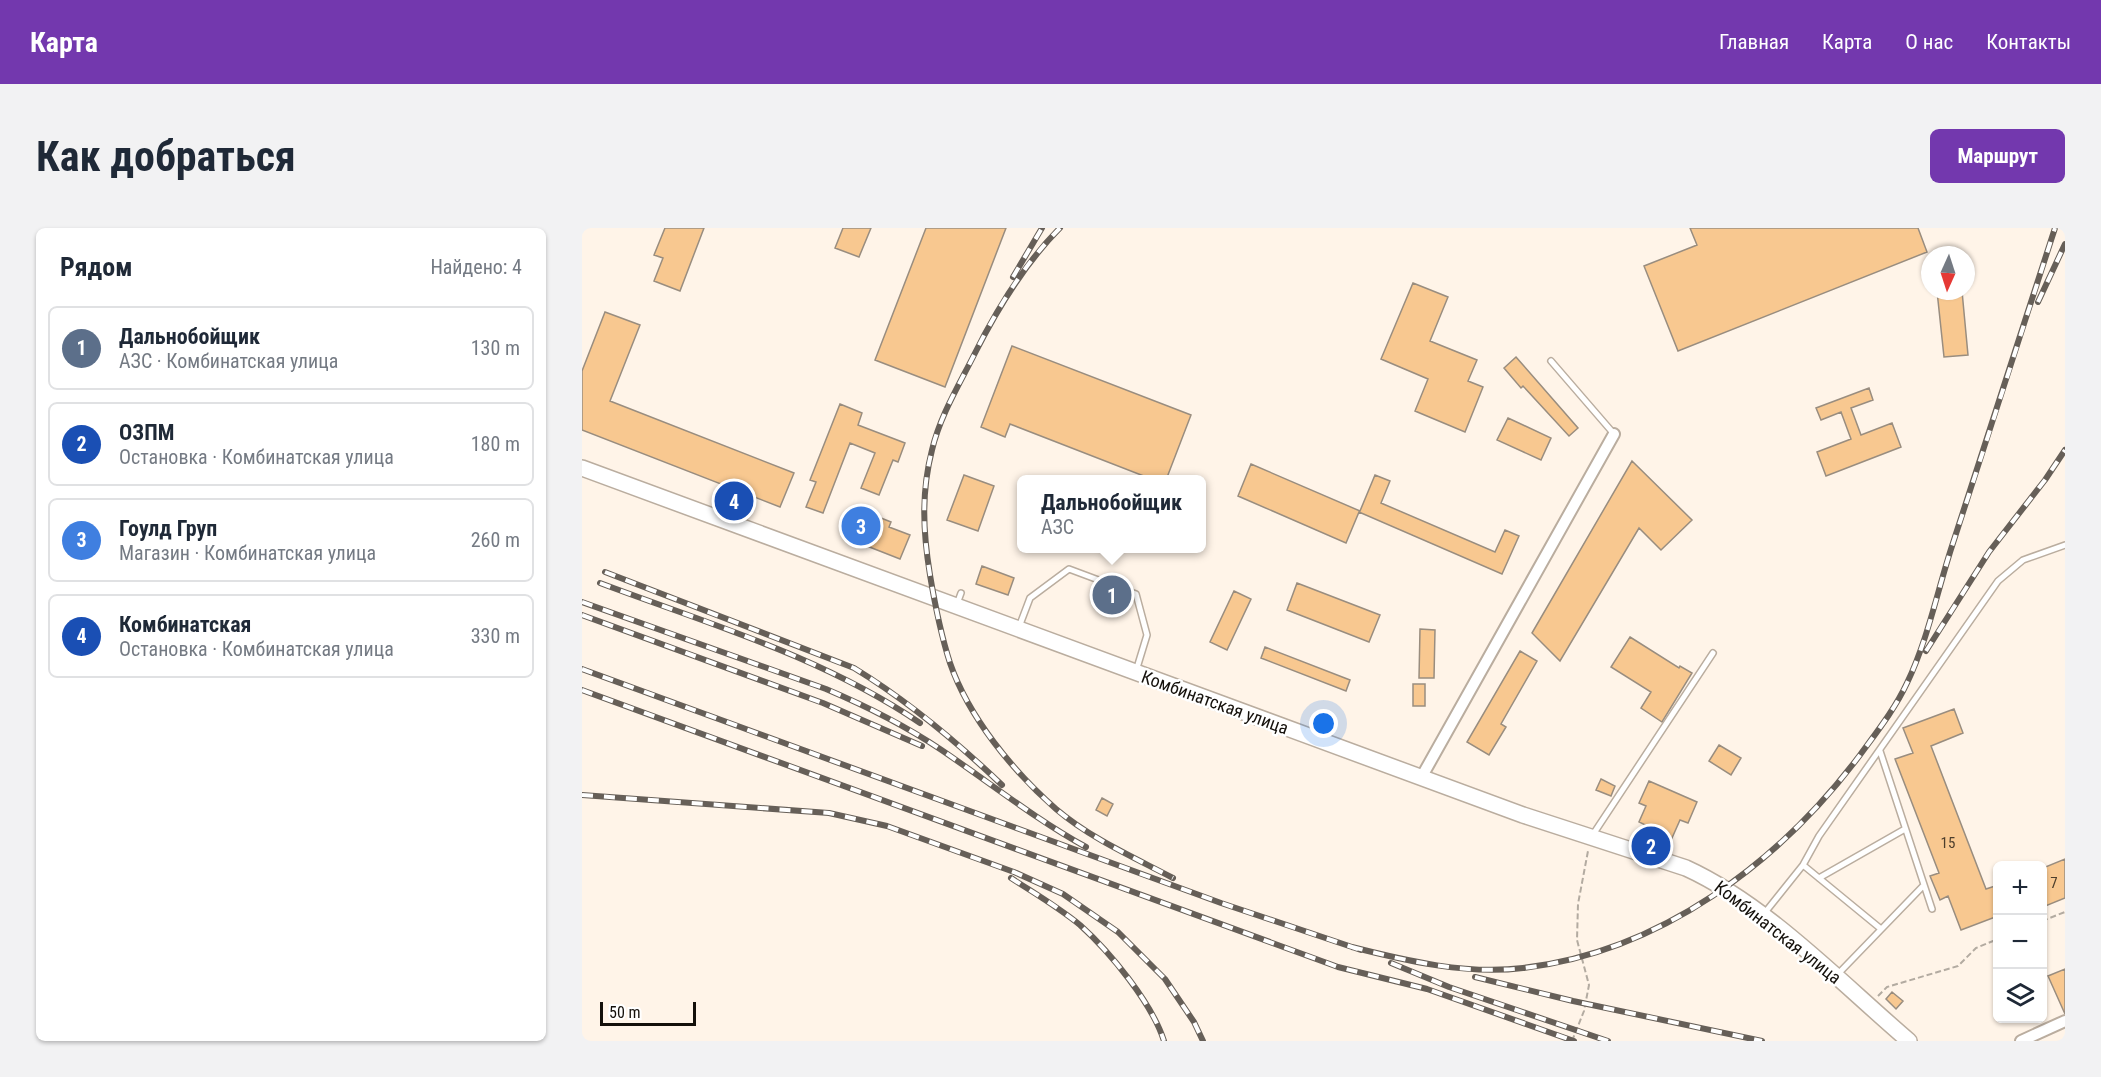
<!DOCTYPE html>
<html lang="ru">
<head>
<meta charset="utf-8">
<style>
  :root { --surface:#fff; --page:#f2f2f3; --text:#1f2937; --muted:#747a83; --line:#e0e1e3; --accent:#7338ae }
  body { margin:0; font-family:"Roboto Condensed",sans-serif; background:var(--page); color:var(--text) }
  .controls { position:absolute; right:18px; bottom:18px; display:grid; overflow:hidden; border-radius:9px; box-shadow:0 2px 4px #0004 }
  .controls button { width:54px; height:54px; display:grid; place-items:center; padding:0; border:0; border-bottom:2px solid var(--line); background:var(--surface); color:var(--text); font:30px sans-serif }
  .compass { position:absolute; left:1339px; top:18px; width:54px; height:54px; border-radius:50%; background:var(--surface); box-shadow:0 2px 4px #0004; rotate:183deg }
  .scale { position:absolute; left:18px; bottom:15px; width:96px; box-sizing:border-box; padding-left:6px; border:3px solid #14100b; border-top:0; font-size:16px; line-height:21px; white-space:nowrap; color:#14100b; -webkit-text-stroke:4px #fff; paint-order:stroke }
  .you { position:absolute; left:742px; top:496px; width:21px; height:21px; margin:-15px; border:4px solid #fff; border-radius:50%; background:#1a73e8; box-shadow:0 0 0 9px #1a73e833 }
  .badge { display:grid; place-items:center; width:39px; height:39px; border-radius:50%; background:var(--accent); color:#fff; font-size:20px; font-weight:700 }
  .pin { position:absolute; translate:-50% -50%; border:3px solid #fff; box-shadow:0 2px 6px #0006 }
  .popup { position:absolute; left:435px; top:247px; width:189px; height:78px; box-sizing:border-box; display:grid; place-content:center; border-radius:9px; background:var(--surface); filter:drop-shadow(0 2px 4px #0005); font-size:20px; white-space:nowrap; color:var(--muted) }
  .popup b { font-size:22px; color:var(--text) }
  .popup::after { content:''; position:absolute; left:50%; top:100%; margin-left:-12px; border:12px solid transparent; border-top-color:var(--surface) }
  .list { margin:0; padding:0; list-style:none }
  h2 { display:flex; justify-content:space-between; align-items:center; height:78px; margin:0; padding:0 24px; font-size:26px }
  h2 small { font-size:20px; font-weight:400; color:var(--muted) }
  .list li { display:grid; grid-template-columns:39px 1fr auto; gap:18px; align-items:center; box-sizing:border-box; height:84px; margin:0 12px 12px; padding:0 12px; border:2px solid var(--line); border-radius:9px }
  .list b { display:block; font-size:22px; white-space:nowrap }
  .list p { margin:0; font-size:20px; white-space:nowrap; color:var(--muted) }
  .list em { font-size:20px; font-style:normal; color:var(--muted) }
  .icon { flex:none; width:33px; height:33px; fill:none; stroke:currentColor; stroke-width:2; stroke-linecap:round; stroke-linejoin:round }
  .map { position:relative; flex:none; width:1483px; height:813px; overflow:hidden; border-radius:9px }
  header { display:flex; align-items:center; gap:36px; box-sizing:border-box; height:84px; padding:0 30px; background:var(--accent); color:#fff }
  header strong { font-size:28px }
  nav { display:flex; gap:33px; margin-inline-start:auto; font-size:21px }
  .intro { display:flex; align-items:center; justify-content:space-between; box-sizing:border-box; height:144px; padding:0 36px }
  h1 { margin:0; font-size:42px }
  .button { padding:15px 27px; border-radius:9px; background:var(--accent); color:#fff; font-size:21px; font-weight:700 }
  main { display:flex; gap:36px; padding:0 36px }
  aside { flex:1; background:var(--surface); border-radius:9px; box-shadow:0 2px 4px #0004 }
  .map>svg:first-child { display:block }
  .building { fill:#f8c890; stroke:#998d7f; stroke-width:1.5 }
  .lines { fill:none; stroke-linecap:round; stroke-linejoin:round }
  .lane-casing { stroke:#baad9f; stroke-width:8 }
  .street-casing { stroke:#baad9f; stroke-width:14 }
  .secondary-casing { stroke:#baad9f; stroke-width:18 }
  .path { stroke:#b3aba1; stroke-width:2; stroke-dasharray:6 3; stroke-linecap:butt }
  .lane { stroke:#fff; stroke-width:5 }
  .street { stroke:#fff; stroke-width:10 }
  .secondary { stroke:#fff; stroke-width:15 }
  .rail-casing { stroke:#665f58; stroke-width:6 }
  .rail { stroke:#fff; stroke-width:4; stroke-dasharray:11; stroke-linecap:butt }
  .labels { text-anchor:middle; dominant-baseline:central; stroke-width:5; stroke-linejoin:round; paint-order:stroke }
  .number-label { font-size:15px; fill:#4d3e2c }
  .street-label { font-size:18px; fill:#14100b; stroke:#fff }
</style>
</head>
<body>
<header>
<strong>Карта</strong>
<nav><a>Главная</a><a>Карта</a><a>О нас</a><a>Контакты</a></nav>
</header>
<div class="intro"><h1>Как добраться</h1><a class="button">Маршрут</a></div>
<main>
<aside>
<h2>Рядом<small>Найдено: 4</small></h2>
<ul class="list">
<li><span class="badge" style="background:#5c6f8a">1</span><div><b>Дальнобойщик</b><p>АЗС · Комбинатская улица</p></div><em>130 m</em></li>
<li><span class="badge" style="background:#1a4fb4">2</span><div><b>ОЗПМ</b><p>Остановка · Комбинатская улица</p></div><em>180 m</em></li>
<li><span class="badge" style="background:#3f7fe0">3</span><div><b>Гоулд Груп</b><p>Магазин · Комбинатская улица</p></div><em>260 m</em></li>
<li><span class="badge" style="background:#1a4fb4">4</span><div><b>Комбинатская</b><p>Остановка · Комбинатская улица</p></div><em>330 m</em></li>
</ul>
</aside>
<div class="map">
<svg width="1483" height="813" viewBox="0 0 1483 813">
  <rect width="100%" height="100%" fill="#fff4e8"/>
  <path class="building" d="M83,0H122L98,63L72,53L81,30L72,27Z
    M261,0H289L277,29L253,20Z
    M344,0H424L363,159L293,132Z
    M1108,0H1336L1345,24L1096,123L1062,38L1115,17Z
    M831,55L866,69L848,113L895,132L886,153L901,159L883,204L833,183L846,151L799,131Z
    M1355,63H1380L1386,127L1362,129Z
    M23,84L58,97L28,173L212,245L198,279L0,202V143Z
    M430,118L609,187L584,252H572L428,196L423,209L399,199Z
    M934,129L996,200L987,208L941,158L939,160L922,140Z
    M1287,160L1291,172L1269,180L1279,207L1310,195L1319,219L1244,248L1235,224L1269,211L1259,184L1239,192L1234,180Z
    M258,176L280,185L276,197L323,215L316,234L311,232L297,267L279,260L293,225L268,215L241,285L224,279L234,254L228,252Z
    M926,190L969,210L959,232L915,212Z
    M1050,233L1110,292L1079,322L1057,300L978,433L950,405Z
    M669,236L778,283L793,247L808,253L799,275L913,324L923,302L937,308L920,346L777,284L764,315L656,268Z
    M382,247L412,258L396,303L365,292Z
    M272,285L292,294L294,288L309,294L307,299L328,307L318,331L262,309Z
    M400,338L432,350L426,367L394,356Z
    M715,355L798,387L787,414L705,382Z
    M652,363L669,371L645,422L628,414Z
    M838,401L853,402L852,450H837Z
    M1048,409L1097,440L1098,438L1110,445L1080,494L1059,480L1069,464L1029,439Z
    M683,419L768,452L764,463L679,430Z
    M938,423L955,433L919,496L924,499L907,527L885,514Z
    M831,456H843V478H831Z
    M1372,481L1381,505L1349,518L1404,661L1416,657V688L1379,702L1366,668L1358,672L1348,648L1357,645L1313,531L1331,525L1321,500Z
    M1137,517L1159,530L1149,547L1127,533Z
    M1019,551L1033,558L1029,568L1014,562Z
    M1067,553L1115,574L1106,595L1098,592L1090,610L1057,594L1064,578L1057,575Z
    M520,570L531,576L525,588L514,582Z
    M1483,631V670L1461,679V640Z
    M1483,741V786L1466,748Z
    M1310,764L1321,773L1314,781L1304,771Z"/>
  <g class="lines">
    <defs>
      <path id="lane" d="M969,133L1032,206
        M375,376L379,365
        M437,399L448,370L487,341L554,366L565,407L554,443
        M1298,523L1350,681
        M1010,608L1131,425
        M1221,637L1299,701
        M1237,650L1323,601
        M1181,687L1221,637L1237,608L1416,353L1441,332L1483,317
        M1255,747L1342,657"/>
      <path id="street" d="M839,550L1032,206
        M1439,813L1483,793"/>
      <path id="secondary" d="M0,240L941,587L1104,640C1185,677 1259,755 1327,813"/>
    </defs>
    <use href="#lane" class="lane-casing"/>
    <use href="#street" class="street-casing"/>
    <use href="#secondary" class="secondary-casing"/>
    <path class="path" d="M1460,693L1483,684
      M1296,768L1305,759L1376,738L1394,720L1416,711
      M990,813L1002,783L1007,757L995,712L996,676L1006,623"/>
    <use href="#lane" class="lane"/>
    <use href="#street" class="street"/>
    <use href="#secondary" class="secondary"/>
    <defs>
      <path id="rail" d="M478,0C442,36 415,81 392,127C377,157 358,188 350,222C339,265 341,304 348,347C353,377 359,407 368,435C387,490 431,543 474,581C508,610 551,629 591,650
        M431,49L460,0
        M1456,74L1483,16
        M23,344L272,440C326,473 374,513 420,557
        M18,355C127,396 241,429 338,495
        M0,374L244,461C284,478 322,497 358,521C407,554 453,591 504,619
        M0,387L241,475L340,518
        M1344,423L1407,324L1463,252L1483,222
        M0,441L639,675L779,722
        M0,462L756,739L845,761L992,813
        M0,567L247,585L305,598L432,644L481,666L536,704L583,751L612,794L621,813
        M429,650C452,665 476,679 498,697C528,724 570,775 582,813
        M770,719C825,733 885,747 941,740C1078,724 1197,635 1278,527C1294,505 1313,481 1325,455C1346,411 1355,364 1370,318C1405,212 1439,106 1473,0
        M809,735L867,759L1026,813
        M893,749L991,773L1180,813"/>
    </defs>
    <use href="#rail" class="rail-casing"/>
    <use href="#rail" class="rail"/>
  </g>
  <g class="labels">
    <g class="number-label">
      <text x="1366" y="615">15</text>
      <text x="1472" y="655">7</text>
    </g>
    <g class="street-label">
      <text transform="translate(633 474) rotate(20)">Комбинатская улица</text>
      <text transform="translate(1196 704) rotate(38)">Комбинатская улица</text>
    </g>
  </g>
</svg>
<div class="controls">
<button>+</button>
<button>−</button>
<button><svg class="icon" aria-label="layers" viewBox="0 0 24 24"><path d="M12 4l9 5-9 5-9-5zM3 14l9 5 9-5"/></svg></button>
</div>
<svg class="compass" viewBox="-18 -18 36 36"><path d="M0-13l5 13h-10z" fill="#e53935"/><path d="M0 13l5-13h-10z" fill="#747a83"/></svg>
<div class="scale">50 m</div>
<div class="you"></div>
<div class="pin badge" style="left:530px;top:367px;background:#5c6f8a">1</div>
<div class="popup"><b>Дальнобойщик</b>АЗС</div>
<div class="pin badge" style="left:1069px;top:618px;background:#1a4fb4">2</div>
<div class="pin badge" style="left:279px;top:298px;background:#3f7fe0">3</div>
<div class="pin badge" style="left:152px;top:273px;background:#1a4fb4">4</div>
</div>
</main>
</body>
</html>
